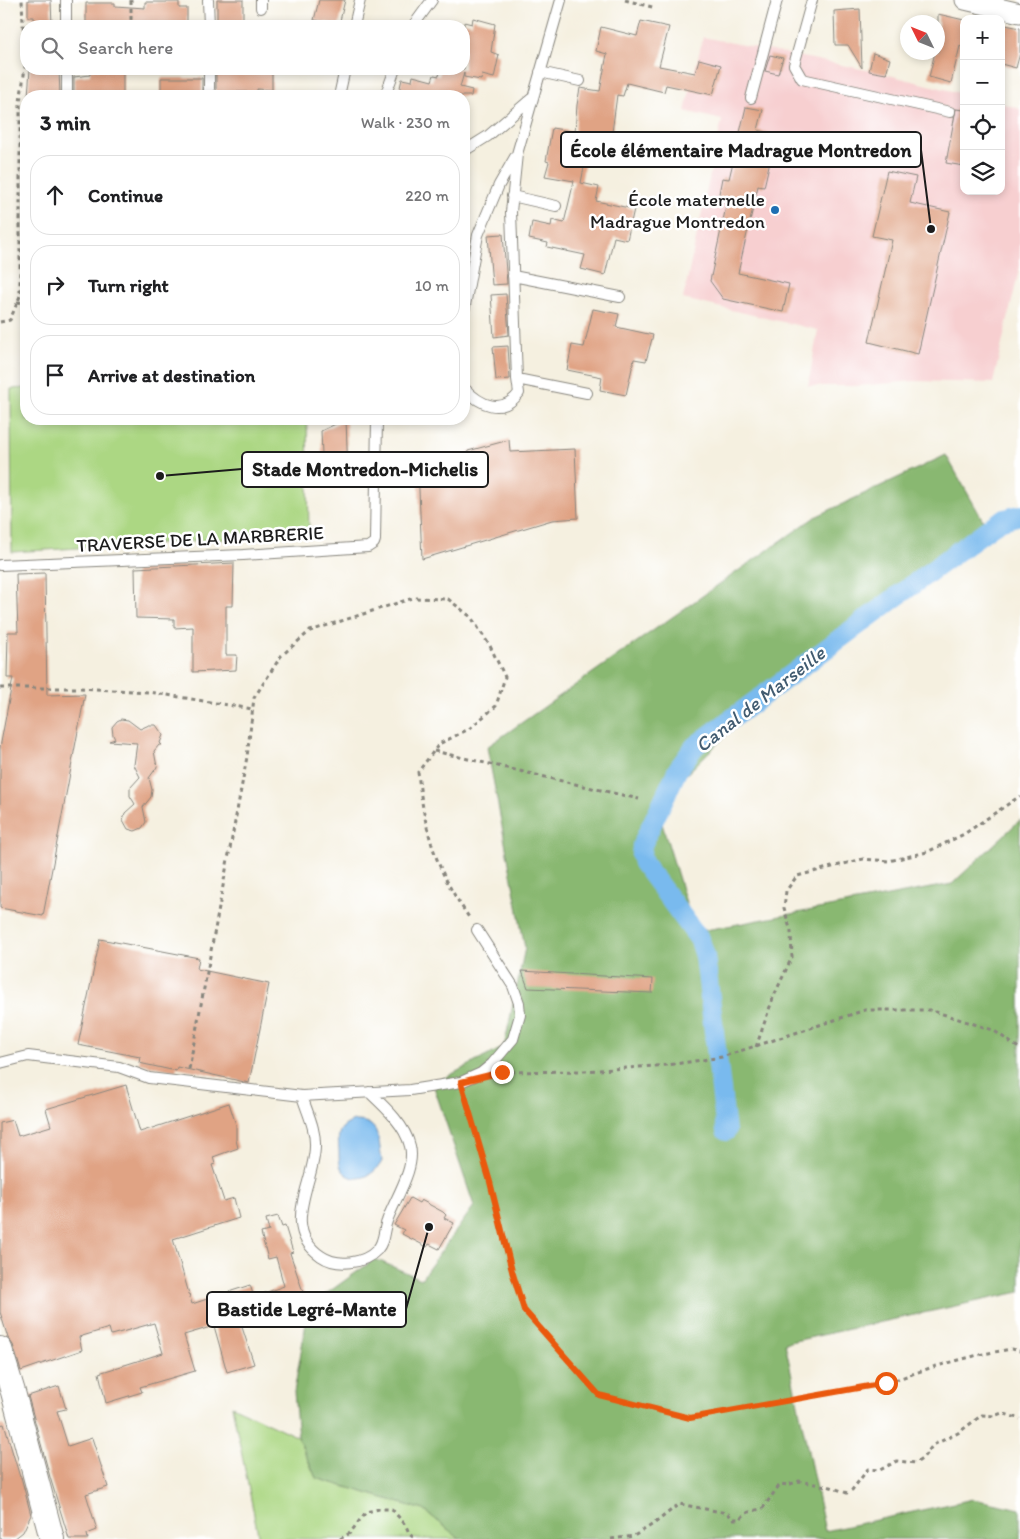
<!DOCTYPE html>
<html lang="en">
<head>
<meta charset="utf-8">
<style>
  :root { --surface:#fff; --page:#f6f6f6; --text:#202124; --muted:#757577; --line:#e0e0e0 }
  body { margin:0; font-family:Itim,sans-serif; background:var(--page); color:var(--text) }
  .controls { position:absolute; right:15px; top:15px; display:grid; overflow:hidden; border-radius:10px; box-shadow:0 2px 8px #0003 }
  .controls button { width:45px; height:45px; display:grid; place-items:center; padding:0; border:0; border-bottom:1px solid var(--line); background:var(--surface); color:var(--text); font:25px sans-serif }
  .compass { position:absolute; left:900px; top:15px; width:45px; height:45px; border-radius:50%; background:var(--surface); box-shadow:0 2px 8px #0003; rotate:313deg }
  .stop { position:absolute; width:15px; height:15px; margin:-11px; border:4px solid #ea580c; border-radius:50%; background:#fff }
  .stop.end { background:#ea580c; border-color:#fff; box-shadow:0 1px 5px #0008 }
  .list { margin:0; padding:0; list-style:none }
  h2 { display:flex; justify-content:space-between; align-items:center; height:65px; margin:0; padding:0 20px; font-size:21px }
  h2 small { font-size:16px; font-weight:400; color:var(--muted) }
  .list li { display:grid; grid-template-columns:32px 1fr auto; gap:15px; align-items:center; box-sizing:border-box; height:80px; margin:0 10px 10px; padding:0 10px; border:1px solid var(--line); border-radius:20px }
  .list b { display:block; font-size:19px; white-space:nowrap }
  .list em { font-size:16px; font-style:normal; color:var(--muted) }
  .icon { flex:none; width:28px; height:28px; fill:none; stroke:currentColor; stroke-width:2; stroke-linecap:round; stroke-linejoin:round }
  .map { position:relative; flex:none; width:1020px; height:1539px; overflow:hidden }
  .search { position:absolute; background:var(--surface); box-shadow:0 2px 8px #0003; left:20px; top:20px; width:450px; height:55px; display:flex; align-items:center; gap:12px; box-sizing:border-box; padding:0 18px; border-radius:20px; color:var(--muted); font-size:19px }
  .panel { position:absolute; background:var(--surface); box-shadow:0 2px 8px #0003; left:20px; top:90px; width:450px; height:335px; border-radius:20px }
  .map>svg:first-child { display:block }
  .built { fill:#f7cfd0 }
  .green { fill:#acd783; stroke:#647a50 }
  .forest { fill:#89b871; stroke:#526a46 }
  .water { fill:#79baee; stroke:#4a6b85 }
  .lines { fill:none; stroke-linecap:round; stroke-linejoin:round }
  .canal { stroke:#79baee; stroke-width:20 }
  .building { fill:#e0a384 }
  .service-casing { stroke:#88867e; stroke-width:12 }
  .minor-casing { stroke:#88867e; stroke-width:21 }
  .tertiary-casing { stroke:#88867e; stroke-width:26 }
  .path { stroke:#88867e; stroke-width:3; stroke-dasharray:4 4; stroke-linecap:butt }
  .service { stroke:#fff; stroke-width:10 }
  .minor { stroke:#fff; stroke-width:19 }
  .tertiary { stroke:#fff; stroke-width:24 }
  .route { stroke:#ea580c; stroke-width:6 }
  .poi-dot { fill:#1f6fb2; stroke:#fff; stroke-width:2 }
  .labels { text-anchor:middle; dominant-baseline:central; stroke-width:5; stroke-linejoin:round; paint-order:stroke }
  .poi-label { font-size:19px; fill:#1c1c1c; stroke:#fff; text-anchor:end }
  .street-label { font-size:19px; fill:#1c1c1c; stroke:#fff }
  .water-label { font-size:20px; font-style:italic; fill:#415b70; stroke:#fff }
  .leader { fill:none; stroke:#1c1c1c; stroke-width:2 }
  .callout-dot { fill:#1c1c1c; stroke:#fff; stroke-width:2 }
  .callout { fill:#fff; stroke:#1c1c1c; stroke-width:2 }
  .callout-label { font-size:20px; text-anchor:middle; font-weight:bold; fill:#1c1c1c }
</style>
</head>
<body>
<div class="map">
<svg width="1020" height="1539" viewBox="0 0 1020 1539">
  <rect width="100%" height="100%" fill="#fff"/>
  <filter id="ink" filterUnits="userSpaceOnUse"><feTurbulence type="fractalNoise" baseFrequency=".02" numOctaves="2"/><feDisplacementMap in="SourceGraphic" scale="10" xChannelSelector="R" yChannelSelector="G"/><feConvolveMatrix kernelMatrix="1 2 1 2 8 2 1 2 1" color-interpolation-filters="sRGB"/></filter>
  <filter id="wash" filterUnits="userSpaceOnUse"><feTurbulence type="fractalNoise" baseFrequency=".0096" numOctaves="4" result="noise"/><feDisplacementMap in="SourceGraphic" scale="20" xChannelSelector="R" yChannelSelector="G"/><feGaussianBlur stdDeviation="1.12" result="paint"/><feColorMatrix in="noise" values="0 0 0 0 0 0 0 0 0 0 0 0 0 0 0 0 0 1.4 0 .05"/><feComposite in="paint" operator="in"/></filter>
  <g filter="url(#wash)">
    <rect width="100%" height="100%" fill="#f5f0e0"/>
    <path class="built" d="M703,37L881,73L964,94V191H1001V103L1020,109V266L993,383L914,381L857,386H808L818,330L683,299L722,120L685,111Z"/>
    <path class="green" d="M26,388V419H307L309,534L12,552L11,389Z
      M232,1406L298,1437L316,1478L424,1510L460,1539H259Z"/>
    <path class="forest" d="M946,455L985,524L812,651L656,804L695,932L952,884L1020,820V1292L785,1343L825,1531L973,1499L1020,1509V1539H460L424,1510L316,1478L298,1437L294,1392L309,1306L375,1259L421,1279L474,1206L433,1084L504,1047L525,948L487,747L815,517Z"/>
    <path class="water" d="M354,1121C381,1120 378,1140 382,1161C375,1176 352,1187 341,1168C339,1164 339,1157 339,1152C338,1135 336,1128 354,1121Z"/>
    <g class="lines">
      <path class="canal" d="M726,1131L705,956L700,940L643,863L641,855L642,845L678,769L695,746L992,526L1002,520L1020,515"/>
    </g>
    <g id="blocks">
      <path class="building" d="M28,0H51L52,26H34V17H28Z
        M217,0H243V23H217Z
        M319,0H345L339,25L314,20Z
        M145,2H179V8H187V26H86V3H115V6L145,8Z
        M860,9L862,68L848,45H835L834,11Z
        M938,14L964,20V47L960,46L951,83L929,77L935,52H938Z
        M473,18L495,24L491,52L499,55L494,78L482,75L481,80L464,77V73L460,87L472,90L471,96H398L402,79L412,81L413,76L432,81L434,75L439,76L441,69H464V22L472,24Z
        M641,21L669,27L659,66L695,73L699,59L721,65L713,95L666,85L664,92L627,83L623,96L617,95L611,140L590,136L581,183L599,187L596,201L634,209L627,240L614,237L605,275L581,269L585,255L547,247L548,243L529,239L532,222L551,226L552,220L564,223L574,181L545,176L549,162L546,161L552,128L575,132L577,105L580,88L600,91L607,54L596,51L601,27L637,36Z
        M1001,24L1020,28V53L1016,68L1001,64Z
        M873,53L890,59L886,74L869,71Z
        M770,55L783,58L778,74L765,71Z
        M30,69H59L60,96H28Z
        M90,69H123V96H74V77L90,75Z
        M216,69H272V90L257,89V92H216Z
        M161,78H202V93L186,96H161Z
        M746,107L763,110L758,130L776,135L764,187L758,186L738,273L789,284L783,312L723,299L710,281L727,202L718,199L722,178L729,179Z
        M956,109L964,110V166L946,163Z
        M887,171L916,177L910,203L950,212L918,354L869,342L892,240L872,236Z
        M503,234L507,284L492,285L488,235Z
        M506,294L509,335L494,337L491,295Z
        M593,309L619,314L616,327L653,335L646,361L634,359L626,395L600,390L602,377L567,370L572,345L584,347Z
        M508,346L510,379L496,380L493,347Z
        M346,419L348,476L323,477L321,431Z
        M509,440L510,452L575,449L578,518L552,520L422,559L418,467L436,461V455L467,454L468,451Z
        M234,563L233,606H226V655H237L236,670L193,672V627L174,628V619L136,618L135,568Z
        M45,573L47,695L85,694L43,916L0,908V748L13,678H7L8,632H18L16,574Z
        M121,719L128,720L140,729L149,725H156L163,735L160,743L162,745H159L154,751L157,767L149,778L152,790L151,797L143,807L146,822L142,828L135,831L128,829L123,820L125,813L135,804L130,796V788L140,777L134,765L137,743L109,741L115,739L113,735L112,727L117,721Z
        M100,939L199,958L197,969L269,984L249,1083L177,1067L176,1071L139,1063L140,1057L78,1045Z
        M522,971L653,979L652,993L528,988Z
        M126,1085L140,1132L229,1103L236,1125V1140L238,1148L213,1157L215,1164L212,1165L224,1201L234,1198L239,1218L173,1239L192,1304L250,1285L254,1297L284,1286L276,1257L268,1259L261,1233L269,1231L266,1219L278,1216L282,1227L285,1226L293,1252L290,1253L305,1298L239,1318L254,1364L227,1372L214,1326L184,1335L195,1371L140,1387L142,1392L106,1403L99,1373L163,1353L154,1323L111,1335L109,1328L79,1337L82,1350L21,1371L13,1345L8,1338L0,1312V1123L13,1120L18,1136L51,1126L46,1109Z
        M410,1198L419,1203L421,1200L443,1212L446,1215L444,1218L454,1223L439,1249L429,1244L427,1247L402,1234L404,1230L394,1225Z
        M59,1386L66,1409L57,1411L68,1446L92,1438L108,1487L86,1494L97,1530L87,1534L88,1539H69L50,1477L28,1396Z
        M4,1424L20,1477H21L31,1515L23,1532L14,1539H0V1425Z"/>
    </g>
  </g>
  <g filter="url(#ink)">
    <use href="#blocks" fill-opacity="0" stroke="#88867e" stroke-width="1"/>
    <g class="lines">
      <defs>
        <path id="service" d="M66,0V26
          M208,0L209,26
          M561,0L517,154L511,212L517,379L587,393
          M812,0L794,65L802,79L950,112
          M261,8V0
          M354,26L360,0
          M413,26L432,0
          M67,69V96
          M209,69V96
          M540,72L580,81
          M339,96L345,69
          M385,96L395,69
          M751,98L777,0
          M464,151L488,136L531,99
          M512,196L556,206
          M513,276L620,297
          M464,311L478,235L499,185L515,157
          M464,388C480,405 502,416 519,393L517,379
          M0,565L243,555L368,547L374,543L375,540L377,419
          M0,1063L28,1056L119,1067L149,1078L302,1096L410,1090L461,1082L481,1073L492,1064L513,1039L520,1015L519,1003L513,986L477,930
          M302,1096C307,1112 316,1129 315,1147C314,1184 280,1228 321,1256C337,1267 364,1264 377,1250C385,1241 383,1231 387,1221C394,1200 416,1169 410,1146C405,1125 385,1107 369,1092"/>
        <path id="minor" d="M965,0L1020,13"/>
        <path id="tertiary" d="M0,1349L13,1392L52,1539"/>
      </defs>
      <use href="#service" class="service-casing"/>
      <use href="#minor" class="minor-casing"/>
      <use href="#tertiary" class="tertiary-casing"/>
      <path class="path" d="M131,0V26
        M625,0L656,8
        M17,302L26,303
        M0,322L10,320L20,296V102L25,68L22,0
        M0,688H78L149,692L252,709
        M434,751L639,799
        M756,1047L773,998L792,957L791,932L784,908L786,891L797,876L863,859L889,861L927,852L964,834L1020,796
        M189,1069L247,757L254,698L281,656L310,631L413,598L448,599L471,617L490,646L505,677L496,706L469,729L439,744L418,772C422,811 430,851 449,885C455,897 463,908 470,919
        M503,1072L585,1071L668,1065L722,1057L865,1010H930L993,1030L1020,1049
        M465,1094L490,1182L511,1271L524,1310L599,1395L690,1418L886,1383L933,1367L978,1355L1011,1349L1020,1351
        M340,1539L350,1533L366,1512L379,1509H392C399,1519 406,1522 409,1534L416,1539
        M611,1539L634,1536L655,1523L679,1504L727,1513L734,1519H740L746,1513L763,1508L778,1487L781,1484L788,1485L799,1481L831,1487L847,1493L852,1490L868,1469L880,1470L897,1461L916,1463L922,1459L933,1445L958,1433L982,1415L994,1416L1002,1413L1020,1419"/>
      <use href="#service" class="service"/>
      <use href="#minor" class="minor"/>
      <use href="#tertiary" class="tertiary"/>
    </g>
  </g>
  <g class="lines" filter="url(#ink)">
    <path class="route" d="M502,1072L461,1082L490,1182L512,1271L524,1310L599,1395L690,1418L886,1383"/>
  </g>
  <circle class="poi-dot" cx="775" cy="210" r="5"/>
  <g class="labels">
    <g class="poi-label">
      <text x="765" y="199">École maternelle<tspan x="765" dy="22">Madrague Montredon</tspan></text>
    </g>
    <g class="street-label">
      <text transform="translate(200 539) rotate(-3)">TRAVERSE DE LA MARBRERIE</text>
    </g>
    <g class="water-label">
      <text transform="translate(760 699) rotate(-38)">Canal de Marseille</text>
    </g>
  </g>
  <path class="leader" d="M931 229L921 150M160 476L242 469M429 1227L406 1309"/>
  <g class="callout-dot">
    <circle cx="931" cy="229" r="5"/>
    <circle cx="160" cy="476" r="5"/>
    <circle cx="429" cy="1227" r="5"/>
  </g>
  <g class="callout">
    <rect x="561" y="132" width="360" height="35" rx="5"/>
    <rect x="242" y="452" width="246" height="35" rx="5"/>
    <rect x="207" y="1292" width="199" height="35" rx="5"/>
  </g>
  <g class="callout-label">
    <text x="741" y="157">École élémentaire Madrague Montredon</text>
    <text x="365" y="476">Stade Montredon-Michelis</text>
    <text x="307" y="1316">Bastide Legré-Mante</text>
  </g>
</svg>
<div class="controls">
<button>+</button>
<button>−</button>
<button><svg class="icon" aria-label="locate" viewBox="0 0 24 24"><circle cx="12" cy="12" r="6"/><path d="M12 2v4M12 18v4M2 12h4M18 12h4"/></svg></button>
<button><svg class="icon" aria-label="layers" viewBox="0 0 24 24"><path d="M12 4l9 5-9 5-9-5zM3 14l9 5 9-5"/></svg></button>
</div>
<svg class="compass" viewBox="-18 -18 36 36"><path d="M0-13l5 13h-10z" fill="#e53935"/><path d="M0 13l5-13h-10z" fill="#757577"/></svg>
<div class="stop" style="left:886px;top:1383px"></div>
<div class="stop end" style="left:502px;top:1072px"></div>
<div class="search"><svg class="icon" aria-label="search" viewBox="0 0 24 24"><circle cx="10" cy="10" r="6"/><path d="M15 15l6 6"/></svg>Search here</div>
<section class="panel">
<h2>3 min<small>Walk · 230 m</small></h2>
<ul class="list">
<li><svg class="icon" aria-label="ahead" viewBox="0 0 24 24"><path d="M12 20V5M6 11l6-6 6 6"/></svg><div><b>Continue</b></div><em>220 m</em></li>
<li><svg class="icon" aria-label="right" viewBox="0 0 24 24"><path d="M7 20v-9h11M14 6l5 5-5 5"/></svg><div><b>Turn right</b></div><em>10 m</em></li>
<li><svg class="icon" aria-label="arrive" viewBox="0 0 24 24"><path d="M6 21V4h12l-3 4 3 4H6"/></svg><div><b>Arrive at destination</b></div></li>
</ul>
</section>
</div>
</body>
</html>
